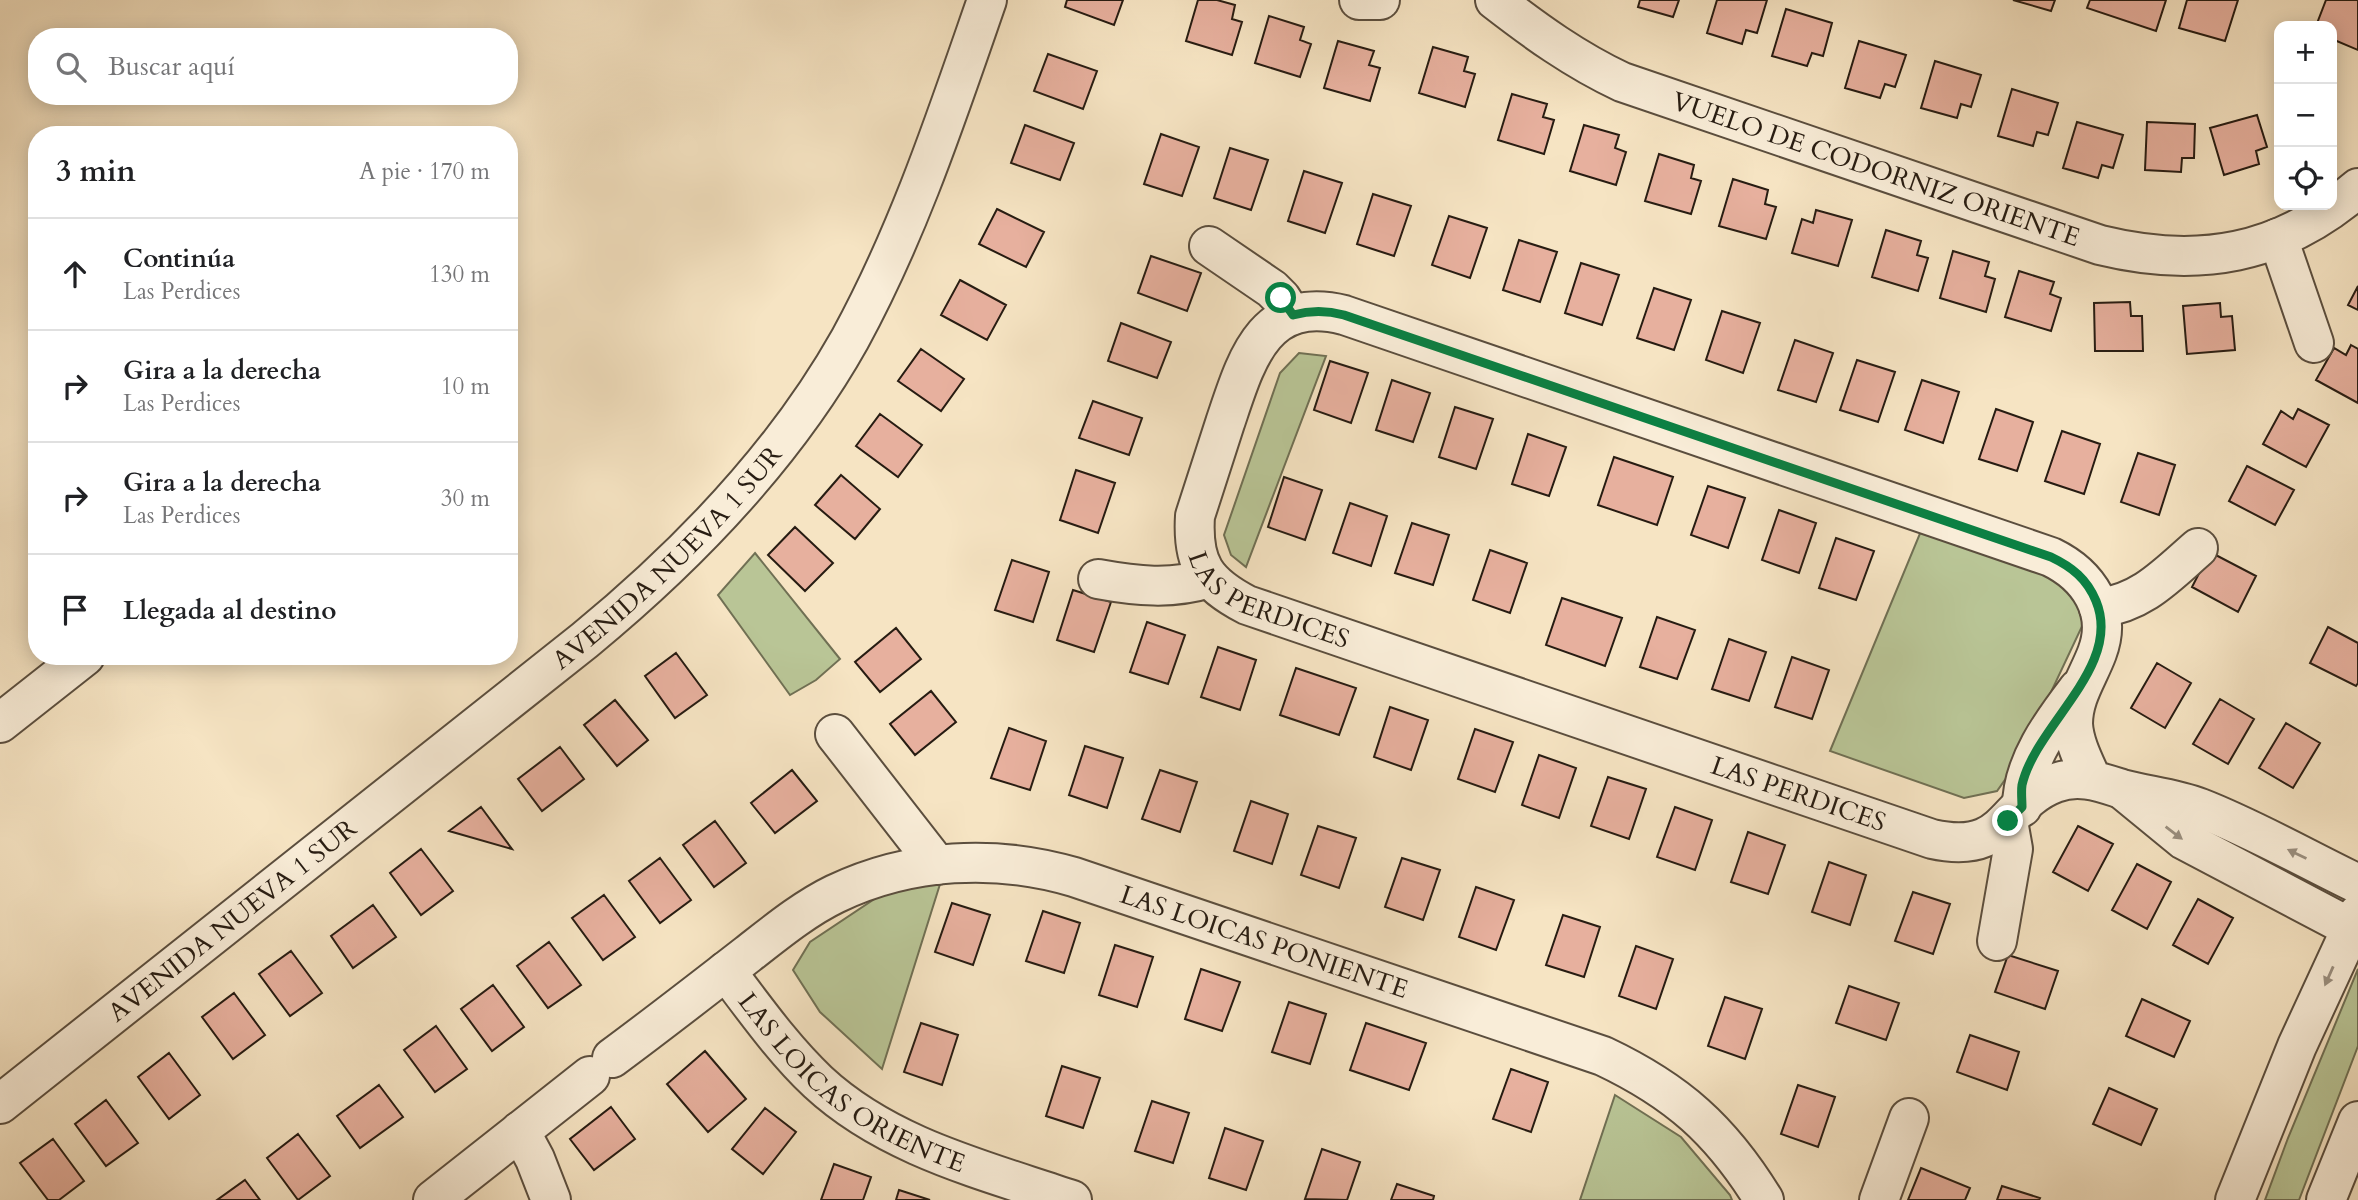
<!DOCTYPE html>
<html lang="es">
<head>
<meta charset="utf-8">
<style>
  :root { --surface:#fff; --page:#f6f6f6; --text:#202124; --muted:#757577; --line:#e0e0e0 }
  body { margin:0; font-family:Cardo,serif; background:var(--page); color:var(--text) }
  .controls { position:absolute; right:21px; top:21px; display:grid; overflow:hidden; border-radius:14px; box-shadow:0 4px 18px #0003 }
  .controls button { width:63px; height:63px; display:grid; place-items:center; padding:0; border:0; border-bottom:2px solid var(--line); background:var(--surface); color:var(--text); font:35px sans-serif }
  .stop { position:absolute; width:21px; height:21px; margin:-16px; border:5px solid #0b8043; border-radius:50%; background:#fff }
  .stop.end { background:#0b8043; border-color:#fff; box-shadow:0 2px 7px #0008 }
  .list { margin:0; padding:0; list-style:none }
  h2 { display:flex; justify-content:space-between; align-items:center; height:91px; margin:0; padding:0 28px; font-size:30px }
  h2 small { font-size:23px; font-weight:400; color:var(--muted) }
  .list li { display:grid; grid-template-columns:46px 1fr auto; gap:21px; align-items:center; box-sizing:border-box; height:112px; padding:0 28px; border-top:2px solid var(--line) }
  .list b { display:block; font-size:26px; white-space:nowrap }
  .list p { margin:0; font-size:23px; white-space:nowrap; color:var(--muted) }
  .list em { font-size:23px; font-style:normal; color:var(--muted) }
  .icon { flex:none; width:38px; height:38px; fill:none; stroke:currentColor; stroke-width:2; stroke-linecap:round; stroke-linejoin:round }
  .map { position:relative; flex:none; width:2358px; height:1200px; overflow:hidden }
  .search { position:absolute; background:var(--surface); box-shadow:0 4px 18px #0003; left:28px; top:28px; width:490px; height:77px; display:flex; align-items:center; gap:18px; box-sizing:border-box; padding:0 24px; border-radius:28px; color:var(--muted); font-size:26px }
  .panel { position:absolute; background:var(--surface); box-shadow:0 4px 18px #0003; left:28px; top:126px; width:490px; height:539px; border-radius:28px }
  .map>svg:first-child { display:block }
  .green { fill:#b9c596; stroke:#707054; stroke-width:2 }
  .building { fill:#e7b09e; stroke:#271c12; stroke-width:2 }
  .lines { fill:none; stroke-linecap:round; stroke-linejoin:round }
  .minor-casing { stroke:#5b4e3e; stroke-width:42 }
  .minor { stroke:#f9edd8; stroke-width:38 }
  .oneway { fill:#9a8f7f }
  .route { stroke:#0b8043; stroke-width:9 }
  .labels { text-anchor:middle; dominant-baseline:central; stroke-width:5; stroke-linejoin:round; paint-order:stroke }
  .street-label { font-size:26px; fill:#271c12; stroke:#f9edd8 }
</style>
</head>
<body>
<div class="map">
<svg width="2358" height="1200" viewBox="0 0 2358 1200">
  <rect width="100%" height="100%" fill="#f6e4c3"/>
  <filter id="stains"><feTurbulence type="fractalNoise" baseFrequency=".00286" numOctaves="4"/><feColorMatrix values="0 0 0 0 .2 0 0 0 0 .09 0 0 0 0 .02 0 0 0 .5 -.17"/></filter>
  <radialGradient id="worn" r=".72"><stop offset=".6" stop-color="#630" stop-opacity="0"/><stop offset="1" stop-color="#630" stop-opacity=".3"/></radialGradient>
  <path class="green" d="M1299,353L1326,356L1246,567L1231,555L1224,535L1280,373Z
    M1921,531L2069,584L2085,620L2019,760L1997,791L1964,798L1830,751Z
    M755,553L840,659L816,680L790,695L718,595Z
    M941,881L882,1069L820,1012L793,970L810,942L885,892Z
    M2358,969V1046L2299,1200H2265L2288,1138Z
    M1615,1095L1681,1137L1730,1195L1732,1200H1580Z"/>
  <path class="building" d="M1067,0H1123L1114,25L1065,7Z
    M1198,0H1217L1235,5L1232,19L1242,22L1232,55L1186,41Z
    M1640,0H1679L1673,17L1638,7Z
    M1717,0H1767L1757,33L1746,30L1742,44L1707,33Z
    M2013,0H2055L2051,11Z
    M2090,0H2166L2156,31L2087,8Z
    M2187,0H2238L2225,41L2179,28Z
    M2326,0H2358V50L2332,39V26H2316Z
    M1786,9L1832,23L1823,56L1812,53L1807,66L1772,56Z
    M1269,16L1304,27L1300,40L1311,44L1300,77L1255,63Z
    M1338,41L1374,51L1369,65L1380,68L1370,101L1324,88Z
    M1859,41L1906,55L1895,87L1885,84L1880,98L1845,88Z
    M1433,47L1468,57L1464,71L1475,74L1465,107L1419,93Z
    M1048,54L1097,71L1083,109L1034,91Z
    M1935,61L1981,75L1971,107L1961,104L1957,118L1921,108Z
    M2012,89L2058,103L2048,135L2037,132L2033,146L1998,136Z
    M1512,94L1547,104L1543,117L1554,120L1544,154L1498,140Z
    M2257,115L2267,147L2256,151L2259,164L2224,175L2210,128Z
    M2077,122L2123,135L2113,168L2102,165L2098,178L2063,168Z
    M2147,122L2195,124L2194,158H2182L2181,172L2145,170Z
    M1025,125L1074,143L1060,180L1011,163Z
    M1584,125L1619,135L1615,148L1626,152L1616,185L1570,171Z
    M1161,134L1199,147L1182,196L1144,184Z
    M1230,148L1268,160L1251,210L1214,198Z
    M1659,154L1694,165L1691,178L1701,181L1691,214L1645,201Z
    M1304,171L1342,183L1325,233L1288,221Z
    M1733,179L1768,190L1765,204L1776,207L1766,239L1719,226Z
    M1373,194L1411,206L1394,256L1357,244Z
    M997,209L1044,232L1026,267L979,244Z
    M1816,210L1852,220L1838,266L1792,253L1802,219L1813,223Z
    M1449,216L1487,228L1470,278L1432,265Z
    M1886,230L1921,241L1917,255L1928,258L1918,291L1872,277Z
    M1519,240L1557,252L1540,302L1503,290Z
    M1953,251L1989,262L1985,276L1995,279L1986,312L1940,298Z
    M1151,256L1201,273L1187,311L1138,293Z
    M1581,263L1619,275L1602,325L1565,313Z
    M2019,271L2054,282L2050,294L2061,298L2051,331L2005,317Z
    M960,280L1006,305L987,340L941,315Z
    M2358,286V310L2348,305Z
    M1654,288L1691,300L1674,350L1637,338Z
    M2130,302L2131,316H2142L2143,351H2095L2094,303Z
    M2220,303L2221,317L2232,316L2235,350L2187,354L2183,306Z
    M1722,311L1760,323L1743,373L1706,360Z
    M1121,323L1171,342L1157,378L1108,361Z
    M1795,340L1833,353L1816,402L1778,390Z
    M2351,345L2358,349V403L2316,380L2334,348L2346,355Z
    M921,349L964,379L941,411L898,381Z
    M1857,360L1895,372L1878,422L1840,410Z
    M1330,361L1368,373L1351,423L1314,410Z
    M1392,380L1430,393L1413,442L1376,430Z
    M1922,380L1959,392L1943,443L1905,430Z
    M1093,401L1142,418L1129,455L1079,438Z
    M1455,407L1493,419L1476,469L1439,457Z
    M1996,409L2033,422L2017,471L1979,459Z
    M2298,409L2329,425L2306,467L2263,444L2281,411L2293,419Z
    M880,414L922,445L898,477L856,446Z
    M2062,431L2100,444L2084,494L2045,481Z
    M1528,434L1566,447L1549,496L1512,484Z
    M2138,453L2175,465L2159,515L2121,502Z
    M1614,457L1673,477L1657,525L1598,505Z
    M2247,466L2294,490L2275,525L2229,501Z
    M1076,470L1115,483L1098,533L1060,520Z
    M841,475L880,509L855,539L815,505Z
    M1284,477L1322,490L1305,540L1268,527Z
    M1708,486L1745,498L1728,548L1691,535Z
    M1350,503L1387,516L1371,566L1333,553Z
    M1779,510L1816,523L1799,573L1762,560Z
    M1412,523L1449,535L1433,585L1395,573Z
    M795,527L833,563L805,591L768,555Z
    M1836,538L1874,551L1856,600L1819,588Z
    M1490,550L1527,563L1510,613L1473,600Z
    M2210,552L2256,576L2238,612L2192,587Z
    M1012,560L1049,572L1033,622L995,610Z
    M1073,590L1111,602L1094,652L1057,640Z
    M1562,598L1622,618L1605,666L1546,645Z
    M1657,617L1695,630L1677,679L1640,667Z
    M1147,622L1185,635L1168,684L1130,672Z
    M2328,627L2358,643V683L2356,686L2310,663Z
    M896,628L921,659L880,692L855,662Z
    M1729,639L1766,652L1749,701L1712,689Z
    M1218,647L1256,660L1240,710L1201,697Z
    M676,653L707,695L675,718L645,676Z
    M1792,657L1829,670L1812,719L1775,707Z
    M2157,663L2191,683L2165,728L2131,708Z
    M1296,668L1356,688L1339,735L1280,715Z
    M931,691L956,722L915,755L890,724Z
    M2220,699L2254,719L2228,764L2193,744Z
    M615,700L648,740L617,766L584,725Z
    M1390,707L1428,720L1411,770L1374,757Z
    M2286,723L2320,743L2293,788L2259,768Z
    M1009,728L1046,741L1030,790L991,778Z
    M1475,729L1513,742L1495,792L1458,779Z
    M1085,746L1123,758L1107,808L1069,795Z
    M560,747L584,779L542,811L518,779Z
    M1539,755L1576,768L1559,818L1522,805Z
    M792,770L817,801L775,833L751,803Z
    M1160,770L1197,782L1180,832L1142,819Z
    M1608,777L1646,789L1629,839L1591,826Z
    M1251,801L1288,814L1272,864L1234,851Z
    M481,807L512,849L449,831Z
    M1675,807L1712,820L1695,870L1657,857Z
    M715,821L746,863L714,887L683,845Z
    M1318,826L1356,838L1339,888L1301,875Z
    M2078,826L2113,844L2088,891L2053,872Z
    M1748,832L1785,845L1768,894L1731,882Z
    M421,849L453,891L421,915L390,873Z
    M660,858L691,900L660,923L629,881Z
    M1402,858L1440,870L1423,920L1385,907Z
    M1829,862L1866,875L1850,925L1812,912Z
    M2137,864L2171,882L2147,929L2112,910Z
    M1476,887L1514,900L1496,950L1459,937Z
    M1913,892L1950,904L1933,954L1895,941Z
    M604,895L635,937L603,960L572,918Z
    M2198,899L2233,918L2208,964L2173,945Z
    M952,903L990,915L973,965L935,952Z
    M373,905L396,937L353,968L331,936Z
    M1043,911L1080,923L1064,973L1026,961Z
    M1563,915L1600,927L1584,977L1546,965Z
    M549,942L581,985L548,1008L517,966Z
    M1115,945L1153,957L1137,1007L1099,995Z
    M1636,946L1673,959L1656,1009L1619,996Z
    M291,951L322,993L290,1016L259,974Z
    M2008,955L2058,971L2045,1009L1995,992Z
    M1201,969L1240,982L1222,1031L1185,1019Z
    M493,985L524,1027L492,1051L461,1009Z
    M1849,986L1899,1003L1886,1040L1836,1023Z
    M234,993L265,1035L233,1059L202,1017Z
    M1725,997L1762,1009L1745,1059L1708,1046Z
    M2142,999L2190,1021L2174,1057L2126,1036Z
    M1289,1002L1326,1014L1310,1064L1272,1052Z
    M921,1023L958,1035L942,1085L904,1072Z
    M1366,1023L1426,1043L1409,1090L1350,1070Z
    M436,1026L467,1069L435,1092L404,1050Z
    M1970,1035L2019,1052L2007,1090L1957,1072Z
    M705,1051L746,1099L708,1132L667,1084Z
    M169,1053L200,1095L169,1119L138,1077Z
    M1062,1066L1100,1078L1083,1128L1046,1116Z
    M1511,1069L1548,1082L1531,1132L1493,1119Z
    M379,1085L403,1117L360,1148L337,1116Z
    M1798,1085L1835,1097L1818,1147L1781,1134Z
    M2109,1088L2157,1109L2141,1145L2093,1124Z
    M106,1100L138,1143L106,1166L75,1124Z
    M1152,1101L1189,1113L1173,1163L1135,1151Z
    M611,1107L635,1139L594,1170L570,1139Z
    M765,1108L796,1132L763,1174L732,1149Z
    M1225,1128L1263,1141L1246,1190L1209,1178Z
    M298,1134L330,1176L298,1200L267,1158Z
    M53,1139L84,1181L59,1200H48L20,1163Z
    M1322,1149L1360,1162L1347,1200L1305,1199Z
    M834,1164L871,1177L863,1200H821Z
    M1921,1168L1970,1188L1965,1200H1908Z
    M245,1180L260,1200H217Z
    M1397,1184L1434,1196L1433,1200H1391Z
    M2002,1186L2040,1198L2039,1200H1997Z
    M899,1190L930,1200H896Z"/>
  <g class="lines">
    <defs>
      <g id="minor">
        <path d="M1359,0H1380"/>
        <path id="s1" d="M1495,0C1535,31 1575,60 1622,82L2100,245C2198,269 2281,255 2358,188"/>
        <path d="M2278,238L2314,343"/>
        <path d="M1209,246L1272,289L1281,298L1292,315"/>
        <path d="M1098,579C1136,586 1172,590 1209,578"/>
        <path d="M2099,608C2142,603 2167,575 2198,548"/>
        <path d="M0,723L85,656"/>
        <path d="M835,734L937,865"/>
        <path id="s2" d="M2092,780C2084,762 2074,743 2073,724C2073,697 2088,677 2097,653C2113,611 2088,575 2051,557L1344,315C1263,295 1246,361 1225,423C1215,454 1205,485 1195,516C1192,564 1205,583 1247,605L1932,839C2009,856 2002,803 2055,783C2079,774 2100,782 2122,789C2148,796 2175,798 2200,808C2254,829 2306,859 2358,884"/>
        <path d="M2123,790L2184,840L2351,928"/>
        <path d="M2022,807C2022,763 2052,723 2078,689"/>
        <path d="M1997,941L2013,849L2008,821"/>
        <path id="s3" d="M726,971C755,1009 783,1049 818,1082C888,1147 984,1170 1072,1200"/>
        <path id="s4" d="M612,1058C658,1024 703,989 748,954C775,933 804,909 835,894C910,858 996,854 1074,877L1603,1056C1677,1091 1721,1130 1764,1200"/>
        <path id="s5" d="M0,1104L585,640C687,556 785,455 850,339C909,231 947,115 987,0"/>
        <path d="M520,1131L535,1159L551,1200"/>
        <path d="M433,1200L590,1076"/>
        <path d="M1879,1200L1909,1118"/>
        <path d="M2235,1200L2297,1046L2358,914"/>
        <path d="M2326,1200L2358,1121"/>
      </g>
    </defs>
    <use href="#minor" class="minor-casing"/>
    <use href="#minor" class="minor"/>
  </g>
  <defs><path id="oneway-solid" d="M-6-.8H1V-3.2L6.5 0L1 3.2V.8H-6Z" transform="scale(1.75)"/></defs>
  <g class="oneway">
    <use href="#oneway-solid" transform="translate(2174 833) rotate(37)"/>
    <use href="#oneway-solid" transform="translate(2297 854) rotate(-154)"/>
    <use href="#oneway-solid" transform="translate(2329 976) rotate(114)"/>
  </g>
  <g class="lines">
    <path class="route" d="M1281,298L1293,315C1311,310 1326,310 1344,315L2051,557C2072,567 2087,579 2096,601C2123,667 2036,724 2022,785C2021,792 2022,800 2022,807L2008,821"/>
  </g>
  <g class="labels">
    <g class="street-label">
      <text stroke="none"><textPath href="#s1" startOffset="420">VUELO DE CODORNIZ ORIENTE</textPath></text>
      <text stroke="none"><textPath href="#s5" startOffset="863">AVENIDA NUEVA 1 SUR</textPath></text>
      <text stroke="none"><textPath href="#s2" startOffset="1409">LAS PERDICES</textPath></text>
      <text stroke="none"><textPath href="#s2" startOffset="1976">LAS PERDICES</textPath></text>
      <text stroke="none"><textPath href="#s5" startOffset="296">AVENIDA NUEVA 1 SUR</textPath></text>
      <text stroke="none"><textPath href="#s4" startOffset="723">LAS LOICAS PONIENTE</textPath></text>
      <text stroke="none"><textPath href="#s3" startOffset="172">LAS LOICAS ORIENTE</textPath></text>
    </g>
  </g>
  <rect width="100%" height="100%" filter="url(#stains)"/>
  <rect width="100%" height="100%" fill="url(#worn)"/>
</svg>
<div class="controls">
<button>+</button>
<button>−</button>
<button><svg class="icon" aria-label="locate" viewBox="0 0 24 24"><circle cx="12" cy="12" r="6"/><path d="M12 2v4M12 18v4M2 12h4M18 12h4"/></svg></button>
</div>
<div class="stop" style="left:1281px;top:298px"></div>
<div class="stop end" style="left:2008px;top:821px"></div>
<div class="search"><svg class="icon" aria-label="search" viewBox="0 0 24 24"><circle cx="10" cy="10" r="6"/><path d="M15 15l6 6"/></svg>Buscar aquí</div>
<section class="panel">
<h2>3 min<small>A pie · 170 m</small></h2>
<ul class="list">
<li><svg class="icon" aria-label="ahead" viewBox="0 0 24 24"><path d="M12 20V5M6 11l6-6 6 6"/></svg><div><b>Continúa</b><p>Las Perdices</p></div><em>130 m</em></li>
<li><svg class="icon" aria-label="right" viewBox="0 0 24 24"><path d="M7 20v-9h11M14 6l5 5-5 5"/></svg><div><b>Gira a la derecha</b><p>Las Perdices</p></div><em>10 m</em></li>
<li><svg class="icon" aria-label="right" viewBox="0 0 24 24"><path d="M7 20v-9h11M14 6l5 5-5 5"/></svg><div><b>Gira a la derecha</b><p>Las Perdices</p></div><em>30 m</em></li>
<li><svg class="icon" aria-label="arrive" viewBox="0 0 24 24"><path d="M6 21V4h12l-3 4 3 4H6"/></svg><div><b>Llegada al destino</b></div></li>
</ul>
</section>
</div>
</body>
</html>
